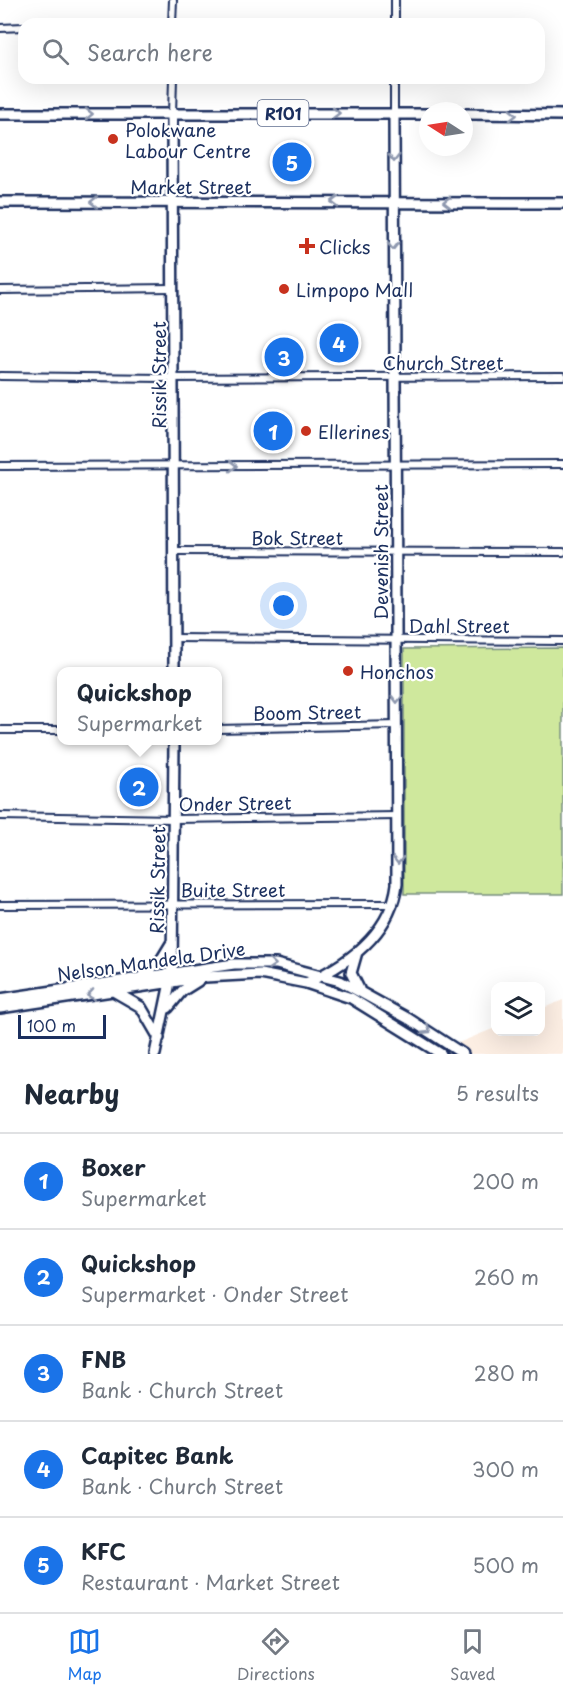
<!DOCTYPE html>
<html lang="en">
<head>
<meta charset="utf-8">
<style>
  :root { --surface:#fff; --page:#f2f2f3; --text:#1f2937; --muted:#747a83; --line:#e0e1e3; --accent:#1a73e8 }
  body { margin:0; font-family:"Playpen Sans",sans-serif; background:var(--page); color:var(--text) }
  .controls { position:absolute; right:18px; bottom:18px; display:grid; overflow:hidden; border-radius:12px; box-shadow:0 6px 24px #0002 }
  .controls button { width:54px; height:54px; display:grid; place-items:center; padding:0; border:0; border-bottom:2px solid var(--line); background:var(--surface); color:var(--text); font:30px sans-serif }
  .compass { position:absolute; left:419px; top:102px; width:54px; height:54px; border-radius:50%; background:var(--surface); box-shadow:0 6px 24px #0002; rotate:282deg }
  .scale { position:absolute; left:18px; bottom:15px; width:88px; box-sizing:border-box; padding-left:6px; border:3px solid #1b2f5e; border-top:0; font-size:16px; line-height:21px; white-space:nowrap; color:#1b2f5e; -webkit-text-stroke:4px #fff; paint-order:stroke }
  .you { position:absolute; left:284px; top:606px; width:21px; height:21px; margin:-15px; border:4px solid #fff; border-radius:50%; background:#1a73e8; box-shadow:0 0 0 9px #1a73e833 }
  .badge { display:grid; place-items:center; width:39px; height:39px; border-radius:50%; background:var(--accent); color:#fff; font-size:20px; font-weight:700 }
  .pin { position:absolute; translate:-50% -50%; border:3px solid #fff; box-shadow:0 2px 6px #0006 }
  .popup { position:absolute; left:57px; top:667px; width:165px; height:78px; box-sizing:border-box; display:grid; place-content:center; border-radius:12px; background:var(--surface); filter:drop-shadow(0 2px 4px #0005); font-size:20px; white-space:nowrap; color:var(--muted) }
  .popup b { font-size:22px; color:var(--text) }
  .popup::after { content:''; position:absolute; left:50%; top:100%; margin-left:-12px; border:12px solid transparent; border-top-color:var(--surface) }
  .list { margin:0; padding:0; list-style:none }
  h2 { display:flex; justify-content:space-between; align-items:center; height:78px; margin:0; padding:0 24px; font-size:26px }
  h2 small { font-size:20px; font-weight:400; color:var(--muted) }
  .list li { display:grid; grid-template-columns:39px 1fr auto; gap:18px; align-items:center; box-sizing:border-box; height:96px; padding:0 24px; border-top:2px solid var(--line) }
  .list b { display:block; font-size:22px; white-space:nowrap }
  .list p { margin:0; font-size:20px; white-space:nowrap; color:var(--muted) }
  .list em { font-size:20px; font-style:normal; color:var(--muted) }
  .icon { flex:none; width:33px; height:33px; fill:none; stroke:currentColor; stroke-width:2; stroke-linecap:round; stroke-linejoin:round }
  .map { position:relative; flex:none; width:563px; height:1054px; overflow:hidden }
  .search { position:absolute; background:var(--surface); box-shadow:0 6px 24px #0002; left:18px; right:18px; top:18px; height:66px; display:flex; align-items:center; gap:15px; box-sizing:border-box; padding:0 21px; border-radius:18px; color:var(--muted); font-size:22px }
  .sheet { height:558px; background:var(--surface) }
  nav { display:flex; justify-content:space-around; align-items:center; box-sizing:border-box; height:84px; border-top:2px solid var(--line); background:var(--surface); font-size:16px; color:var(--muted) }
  nav a { display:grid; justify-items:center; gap:3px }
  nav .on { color:var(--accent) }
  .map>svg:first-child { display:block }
  .built { fill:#fceee3 }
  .green { fill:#cfe89d; stroke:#758c7e; stroke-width:1.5 }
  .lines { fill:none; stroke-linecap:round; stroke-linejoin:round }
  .minor-casing { stroke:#1b2f5e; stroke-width:10 }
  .secondary-casing { stroke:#1b2f5e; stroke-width:14 }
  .primary-casing { stroke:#1b2f5e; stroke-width:14 }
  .minor { stroke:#fff; stroke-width:6 }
  .secondary { stroke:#fff; stroke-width:9 }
  .primary { stroke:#fff; stroke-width:9 }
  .oneway { stroke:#8d97ae }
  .poi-dot { fill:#c8321e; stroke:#fff; stroke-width:2 }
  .labels { text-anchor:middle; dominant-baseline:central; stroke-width:4.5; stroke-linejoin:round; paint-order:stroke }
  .shield { fill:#fff; stroke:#5f6d8e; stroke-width:1.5 }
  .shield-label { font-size:16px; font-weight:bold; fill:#1b2f5e }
  .poi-label { font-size:18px; fill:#1b2f5e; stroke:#fff; text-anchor:start }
  .street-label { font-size:18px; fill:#1b2f5e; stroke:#fff }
</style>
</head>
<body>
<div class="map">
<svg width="563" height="1054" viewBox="0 0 563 1054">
  <rect width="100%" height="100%" fill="#fff"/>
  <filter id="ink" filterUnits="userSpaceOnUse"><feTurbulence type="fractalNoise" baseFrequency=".0167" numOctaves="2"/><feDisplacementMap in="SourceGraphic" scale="12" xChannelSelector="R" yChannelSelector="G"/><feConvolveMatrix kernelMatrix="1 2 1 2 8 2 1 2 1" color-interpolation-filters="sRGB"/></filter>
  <g filter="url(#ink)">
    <path class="built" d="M563,1000V1054H431L495,1028L496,1032H540L541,1009Z"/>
    <path class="green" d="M563,648V894H404V649Z"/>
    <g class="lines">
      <defs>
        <path id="minor" d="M172,24L173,0
          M395,24V0
          M0,28L24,27
          M172,114L173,78
          M394,114V78
          M0,290L173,288
          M0,376L163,378L563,376
          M0,466L563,464
          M174,551L563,552
          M174,638L563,641
          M217,729L397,725
          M0,730H61
          M0,816L175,819L398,816
          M0,905L394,904"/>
        <path id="secondary" d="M172,114L174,672
          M357,952L351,973L359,989
          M140,978L161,960L172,942
          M306,983C348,964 391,933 397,884L394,114
          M115,992L141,1007L159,1038
          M0,999L234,964H276L340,981L409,1019L463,1054
          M0,1008L205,977L260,974L306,983L351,998L441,1054
          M168,1008L182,991L198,981
          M155,1054L172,973L174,740"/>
        <path id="primary" d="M0,114H428
          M464,114L563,115
          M0,202L563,203"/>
      </defs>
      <use href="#minor" class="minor-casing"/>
      <use href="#secondary" class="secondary-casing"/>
      <use href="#primary" class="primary-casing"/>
      <use href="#minor" class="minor"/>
      <use href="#secondary" class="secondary"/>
      <use href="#primary" class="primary"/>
    </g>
    <defs><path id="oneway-chevron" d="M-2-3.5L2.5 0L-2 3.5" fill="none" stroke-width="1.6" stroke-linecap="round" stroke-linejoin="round" transform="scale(1.5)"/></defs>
    <g class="oneway">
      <use href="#oneway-chevron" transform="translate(336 113) rotate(1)"/>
      <use href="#oneway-chevron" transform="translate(89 114)"/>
      <use href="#oneway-chevron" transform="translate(513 115)"/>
      <use href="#oneway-chevron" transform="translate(394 158) rotate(90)"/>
      <use href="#oneway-chevron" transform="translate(94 202) rotate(-180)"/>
      <use href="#oneway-chevron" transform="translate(335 202) rotate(180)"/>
      <use href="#oneway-chevron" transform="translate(447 202) rotate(-180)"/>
      <use href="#oneway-chevron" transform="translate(393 246) rotate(90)"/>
      <use href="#oneway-chevron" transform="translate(233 466)"/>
      <use href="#oneway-chevron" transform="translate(397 699) rotate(90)"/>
      <use href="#oneway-chevron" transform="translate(398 860) rotate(90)"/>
      <use href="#oneway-chevron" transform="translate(272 964) rotate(5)"/>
      <use href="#oneway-chevron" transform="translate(91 995) rotate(171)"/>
      <use href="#oneway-chevron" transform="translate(427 1030) rotate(33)"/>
    </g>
  </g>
  <g class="poi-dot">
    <circle cx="113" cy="139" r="6"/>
    <path d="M304 237h6v6h6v6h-6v6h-6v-6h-6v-6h6z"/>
    <circle cx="284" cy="289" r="6"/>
    <circle cx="306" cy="431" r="6"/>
    <circle cx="348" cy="671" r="6"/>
  </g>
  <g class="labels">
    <rect class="shield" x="257.5" y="100" width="51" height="26" rx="4.5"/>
    <g class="shield-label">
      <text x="283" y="113">R101</text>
    </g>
    <g class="poi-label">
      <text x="125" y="129">Polokwane<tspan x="125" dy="21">Labour Centre</tspan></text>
      <text x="319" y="246">Clicks</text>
      <text x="296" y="289">Limpopo Mall</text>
      <text x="318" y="431">Ellerines</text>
      <text x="360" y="671">Honchos</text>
    </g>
    <g class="street-label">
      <text x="191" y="186">Market Street</text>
      <text x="443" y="362">Church Street</text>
      <text transform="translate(158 375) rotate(-90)">Rissik Street</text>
      <text x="297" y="537">Bok Street</text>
      <text transform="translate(380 552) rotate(-90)">Devenish Street</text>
      <text x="459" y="625">Dahl Street</text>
      <text transform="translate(307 712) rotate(-1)">Boom Street</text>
      <text transform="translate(235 803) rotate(-1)">Onder Street</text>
      <text transform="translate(157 880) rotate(-89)">Rissik Street</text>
      <text x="233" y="889">Buite Street</text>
      <text transform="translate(151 961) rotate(-8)">Nelson Mandela Drive</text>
    </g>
  </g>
</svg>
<div class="controls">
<button><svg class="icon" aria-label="layers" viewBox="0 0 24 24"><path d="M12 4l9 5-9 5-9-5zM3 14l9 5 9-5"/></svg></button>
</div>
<svg class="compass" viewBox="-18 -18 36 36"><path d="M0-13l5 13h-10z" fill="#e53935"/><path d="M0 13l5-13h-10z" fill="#747a83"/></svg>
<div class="scale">100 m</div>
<div class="you"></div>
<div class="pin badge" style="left:273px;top:431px">1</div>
<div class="pin badge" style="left:139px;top:787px">2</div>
<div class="popup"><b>Quickshop</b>Supermarket</div>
<div class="pin badge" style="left:284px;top:357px">3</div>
<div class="pin badge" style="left:339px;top:343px">4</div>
<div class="pin badge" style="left:292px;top:162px">5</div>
<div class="search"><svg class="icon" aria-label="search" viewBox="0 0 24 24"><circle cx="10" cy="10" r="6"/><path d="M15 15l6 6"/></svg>Search here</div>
</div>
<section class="sheet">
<h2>Nearby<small>5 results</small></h2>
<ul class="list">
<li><span class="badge">1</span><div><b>Boxer</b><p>Supermarket</p></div><em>200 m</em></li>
<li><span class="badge">2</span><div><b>Quickshop</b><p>Supermarket · Onder Street</p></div><em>260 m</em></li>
<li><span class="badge">3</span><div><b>FNB</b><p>Bank · Church Street</p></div><em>280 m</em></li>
<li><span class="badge">4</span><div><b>Capitec Bank</b><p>Bank · Church Street</p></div><em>300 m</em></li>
<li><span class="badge">5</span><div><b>KFC</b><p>Restaurant · Market Street</p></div><em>500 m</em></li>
</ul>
</section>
<nav>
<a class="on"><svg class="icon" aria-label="map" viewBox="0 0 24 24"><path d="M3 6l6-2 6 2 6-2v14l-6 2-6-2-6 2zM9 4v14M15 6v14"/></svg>Map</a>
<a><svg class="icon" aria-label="directions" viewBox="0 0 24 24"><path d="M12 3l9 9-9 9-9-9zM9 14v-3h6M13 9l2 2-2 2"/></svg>Directions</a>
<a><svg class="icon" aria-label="saved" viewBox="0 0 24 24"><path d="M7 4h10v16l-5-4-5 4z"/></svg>Saved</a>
</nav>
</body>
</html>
